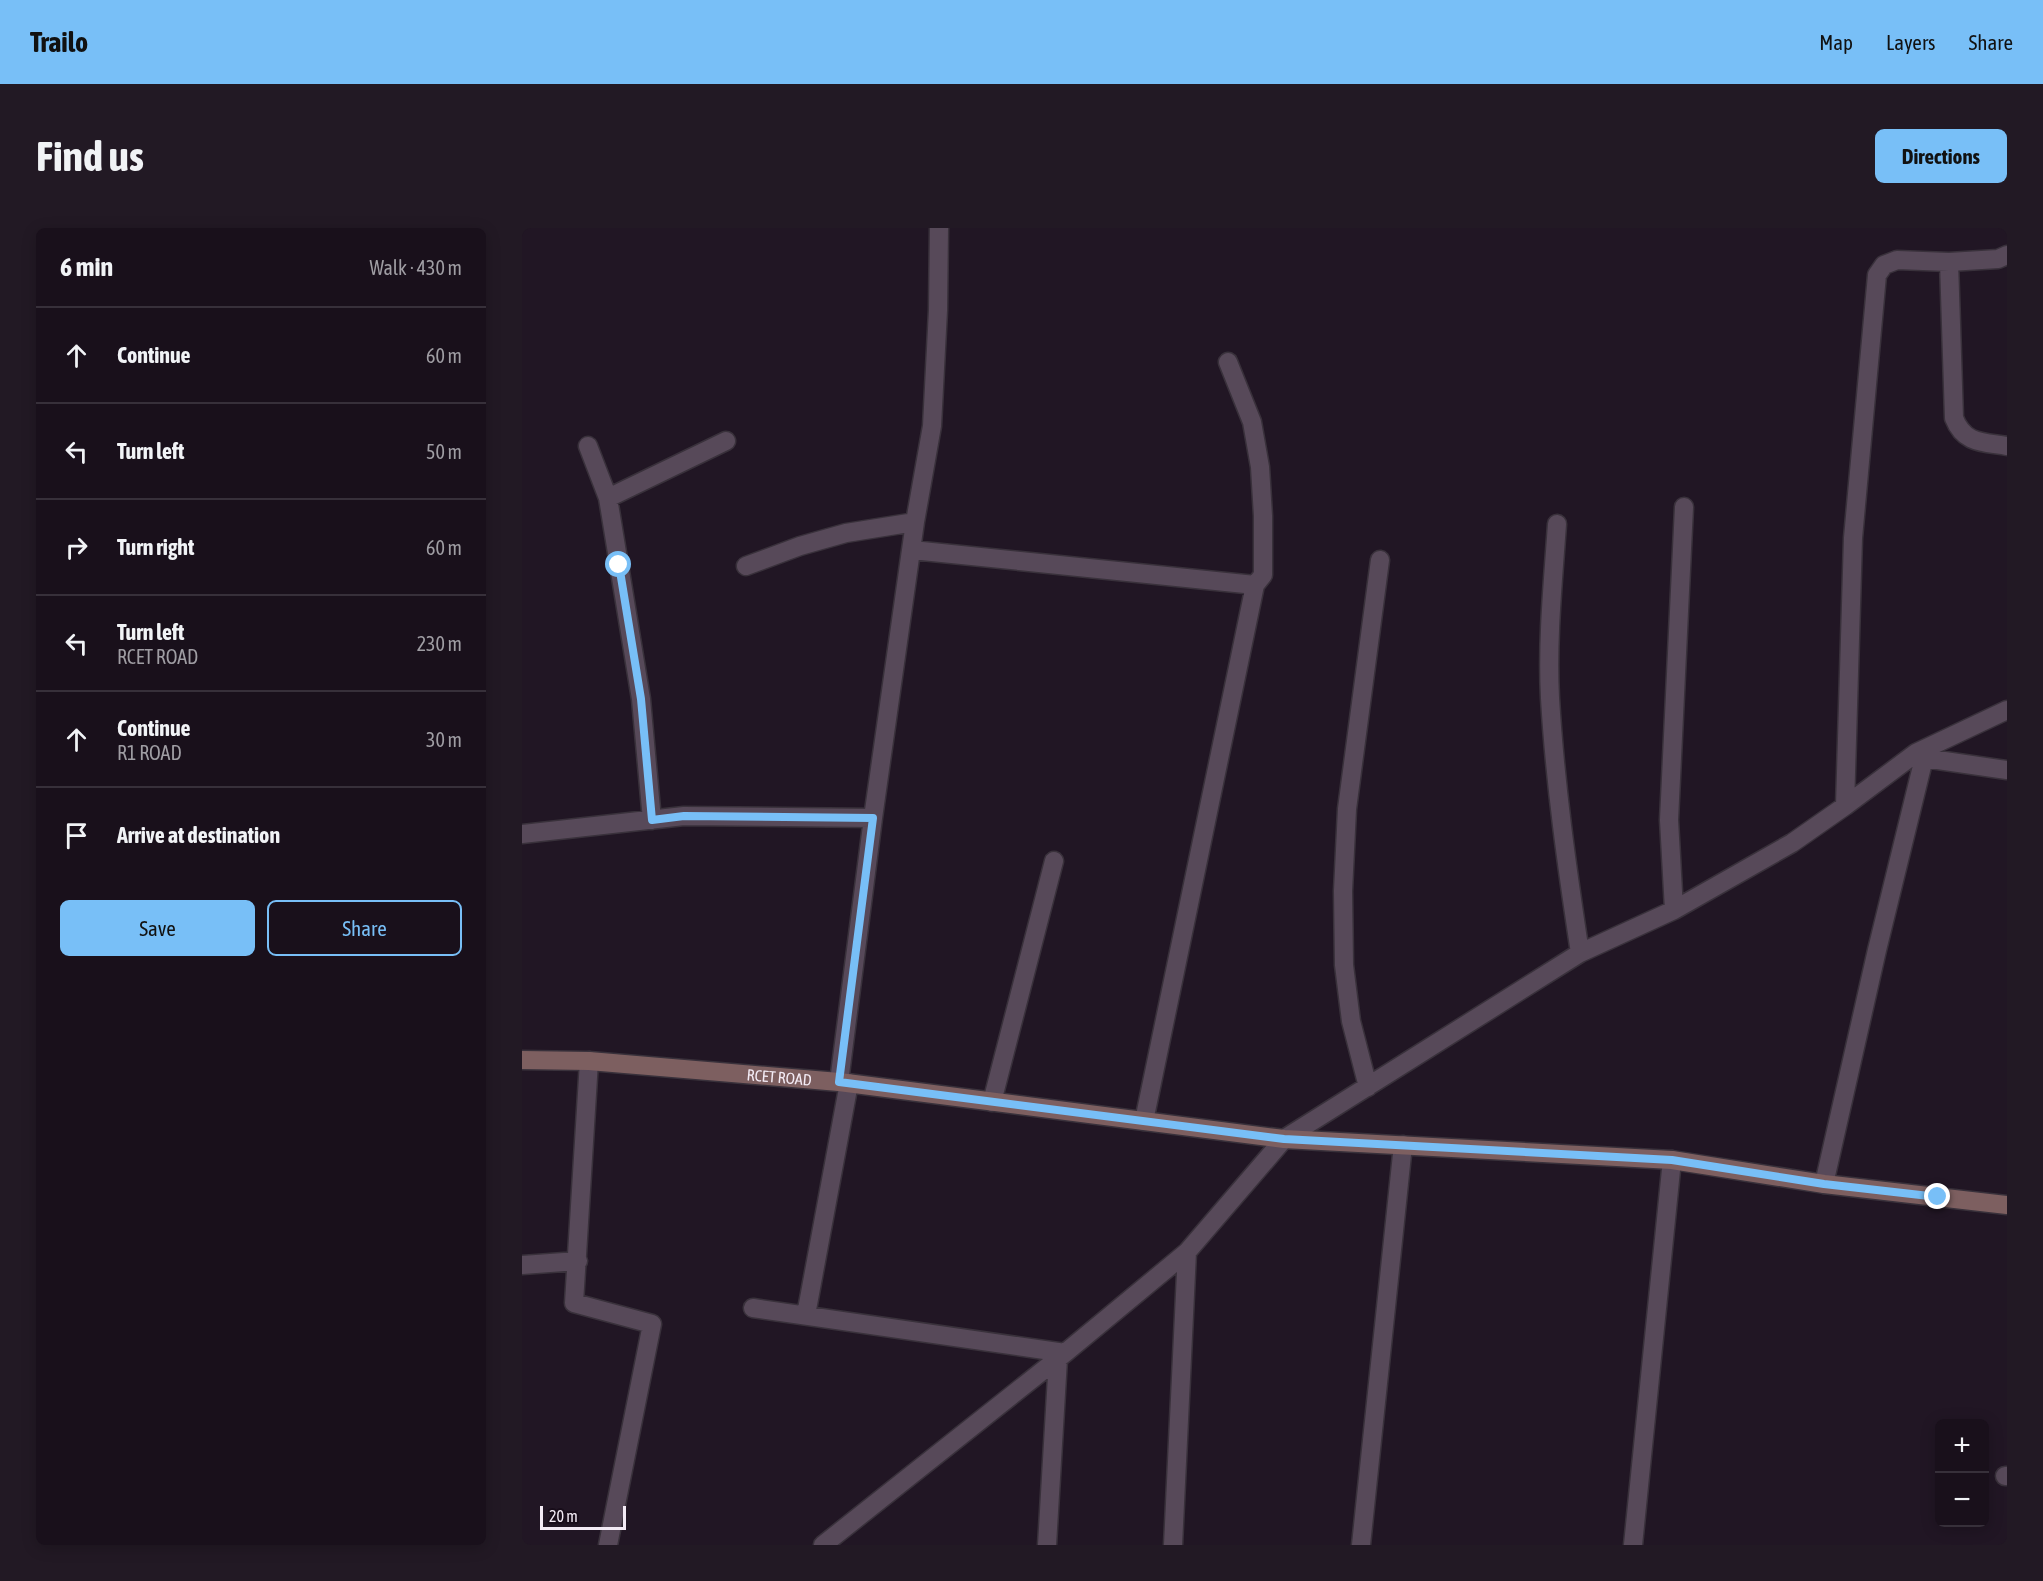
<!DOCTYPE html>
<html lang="en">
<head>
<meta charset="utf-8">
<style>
  :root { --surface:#19101b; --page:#221924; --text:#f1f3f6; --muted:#9f9da3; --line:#37303a; --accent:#78bff7 }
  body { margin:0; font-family:"Asap Condensed",sans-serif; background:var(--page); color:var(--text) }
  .controls { position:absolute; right:18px; bottom:18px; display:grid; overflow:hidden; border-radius:9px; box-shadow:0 3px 15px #0003 }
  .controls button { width:54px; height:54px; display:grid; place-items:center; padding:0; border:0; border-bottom:2px solid var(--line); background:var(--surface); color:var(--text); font:30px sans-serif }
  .scale { position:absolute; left:18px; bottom:15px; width:86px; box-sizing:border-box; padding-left:6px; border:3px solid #f3ebf5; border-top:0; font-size:16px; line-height:21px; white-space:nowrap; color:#f3ebf5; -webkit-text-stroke:4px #180d1a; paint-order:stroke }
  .stop { position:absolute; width:18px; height:18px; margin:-14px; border:4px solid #78bff7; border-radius:50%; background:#fff }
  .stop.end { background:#78bff7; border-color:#fff; box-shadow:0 2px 6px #0008 }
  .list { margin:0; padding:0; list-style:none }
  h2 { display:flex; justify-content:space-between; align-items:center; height:78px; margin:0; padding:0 24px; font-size:26px }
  h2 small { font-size:20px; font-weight:400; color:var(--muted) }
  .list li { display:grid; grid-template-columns:39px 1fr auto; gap:18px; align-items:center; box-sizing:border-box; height:96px; padding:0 24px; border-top:2px solid var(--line) }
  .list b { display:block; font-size:22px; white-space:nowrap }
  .list p { margin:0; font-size:20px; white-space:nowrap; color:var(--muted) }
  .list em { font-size:20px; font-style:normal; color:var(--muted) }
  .actions { display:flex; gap:12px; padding:18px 24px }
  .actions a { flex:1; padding:14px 0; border:2px solid var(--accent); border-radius:9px; text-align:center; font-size:21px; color:var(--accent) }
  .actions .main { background:var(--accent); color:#111 }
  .icon { flex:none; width:33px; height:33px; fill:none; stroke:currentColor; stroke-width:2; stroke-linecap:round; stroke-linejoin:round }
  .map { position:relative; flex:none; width:1485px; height:1317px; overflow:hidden; border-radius:9px }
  header { display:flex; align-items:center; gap:36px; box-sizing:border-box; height:84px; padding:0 30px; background:var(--accent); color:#111 }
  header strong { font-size:28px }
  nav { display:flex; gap:33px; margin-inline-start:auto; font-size:21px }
  .intro { display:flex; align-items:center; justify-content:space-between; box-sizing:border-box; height:144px; padding:0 36px }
  h1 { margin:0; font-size:42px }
  .button { padding:15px 27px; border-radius:9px; background:var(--accent); color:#111; font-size:21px; font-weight:700 }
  main { display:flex; gap:36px; padding:0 36px }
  aside { flex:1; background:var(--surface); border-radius:9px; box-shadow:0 3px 15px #0003 }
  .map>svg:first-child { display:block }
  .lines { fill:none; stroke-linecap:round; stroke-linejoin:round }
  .minor-casing { stroke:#39313b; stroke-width:21 }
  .secondary-casing { stroke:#39313b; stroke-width:21 }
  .minor { stroke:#574959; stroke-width:18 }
  .secondary { stroke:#7d5f60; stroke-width:18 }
  .route { stroke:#78bff7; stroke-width:8 }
  .labels { text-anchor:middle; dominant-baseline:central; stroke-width:6; stroke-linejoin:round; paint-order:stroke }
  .street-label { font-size:16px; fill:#f3ebf5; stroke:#180d1a }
</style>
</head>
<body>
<header>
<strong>Trailo</strong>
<nav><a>Map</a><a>Layers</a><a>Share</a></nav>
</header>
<div class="intro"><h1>Find us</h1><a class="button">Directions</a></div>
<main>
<aside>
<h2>6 min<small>Walk · 430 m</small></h2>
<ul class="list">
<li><svg class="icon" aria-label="ahead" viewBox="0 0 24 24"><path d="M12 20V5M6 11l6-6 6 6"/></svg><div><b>Continue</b></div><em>60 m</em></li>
<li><svg class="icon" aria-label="left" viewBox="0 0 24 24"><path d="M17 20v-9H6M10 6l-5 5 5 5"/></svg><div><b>Turn left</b></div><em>50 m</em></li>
<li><svg class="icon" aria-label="right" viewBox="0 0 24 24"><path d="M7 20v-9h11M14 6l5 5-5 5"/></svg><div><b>Turn right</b></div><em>60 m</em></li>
<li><svg class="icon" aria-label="left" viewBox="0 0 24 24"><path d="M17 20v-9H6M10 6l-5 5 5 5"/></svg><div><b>Turn left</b><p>RCET ROAD</p></div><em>230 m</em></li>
<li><svg class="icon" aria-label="ahead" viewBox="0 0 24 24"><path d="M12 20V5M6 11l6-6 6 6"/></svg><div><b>Continue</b><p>R1 ROAD</p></div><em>30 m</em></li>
<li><svg class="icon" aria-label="arrive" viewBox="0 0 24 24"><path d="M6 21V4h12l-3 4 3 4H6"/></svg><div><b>Arrive at destination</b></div></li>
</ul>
<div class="actions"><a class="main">Save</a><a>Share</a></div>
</aside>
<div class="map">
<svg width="1485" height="1317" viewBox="0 0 1485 1317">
  <rect width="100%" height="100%" fill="#211624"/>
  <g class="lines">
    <defs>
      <path id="minor" d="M1427,34L1432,190C1442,216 1461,214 1485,218
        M66,218L86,270L119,471L130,592
        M86,270L204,213
        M1035,296C1031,354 1025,412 1028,470C1033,555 1045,640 1058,725
        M390,322L733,357
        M224,338L278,318L324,305L393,294
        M1394,525L1402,530L1485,542
        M1323,578L1331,310L1355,47L1362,37L1375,32L1427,34L1476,31L1485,27
        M0,606L162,588L351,590
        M1152,682L1147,592L1162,279
        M67,833L52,1075L130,1096L86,1317
        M317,854L351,590L393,294L410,198L416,82L417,0
        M846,859L829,793L822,737L821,663L825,581L858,332
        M470,874L532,633
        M622,893L733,357L741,347V288L738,239L730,194L706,134
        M1302,956L1355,722L1402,530
        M0,1037L56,1033
        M231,1080L543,1125
        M284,1087L327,855
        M1483,1248H1485
        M301,1317L543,1125L665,1024L762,911L1058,725L1152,682L1270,615L1323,578L1394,525L1485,482
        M525,1317L536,1131
        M651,1317L665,1024
        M839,1317L881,917
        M1111,1317L1150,932"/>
      <g id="secondary">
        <path id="s1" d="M0,832L67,833L317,854L762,911L1150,932L1302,956L1485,977"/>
      </g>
    </defs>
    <use href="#minor" class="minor-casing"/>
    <use href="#secondary" class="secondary-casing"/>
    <use href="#minor" class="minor"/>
    <use href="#secondary" class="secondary"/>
  </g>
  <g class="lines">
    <path class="route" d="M97,337L119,471L130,592L162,588L351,590L317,854L762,911L1150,932L1302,956L1416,969"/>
  </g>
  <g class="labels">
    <g class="street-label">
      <text stroke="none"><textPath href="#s1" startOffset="258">RCET ROAD</textPath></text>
    </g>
  </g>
</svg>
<div class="controls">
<button>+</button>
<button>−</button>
</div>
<div class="scale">20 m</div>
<div class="stop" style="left:97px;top:337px"></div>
<div class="stop end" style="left:1416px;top:969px"></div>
</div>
</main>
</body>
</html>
